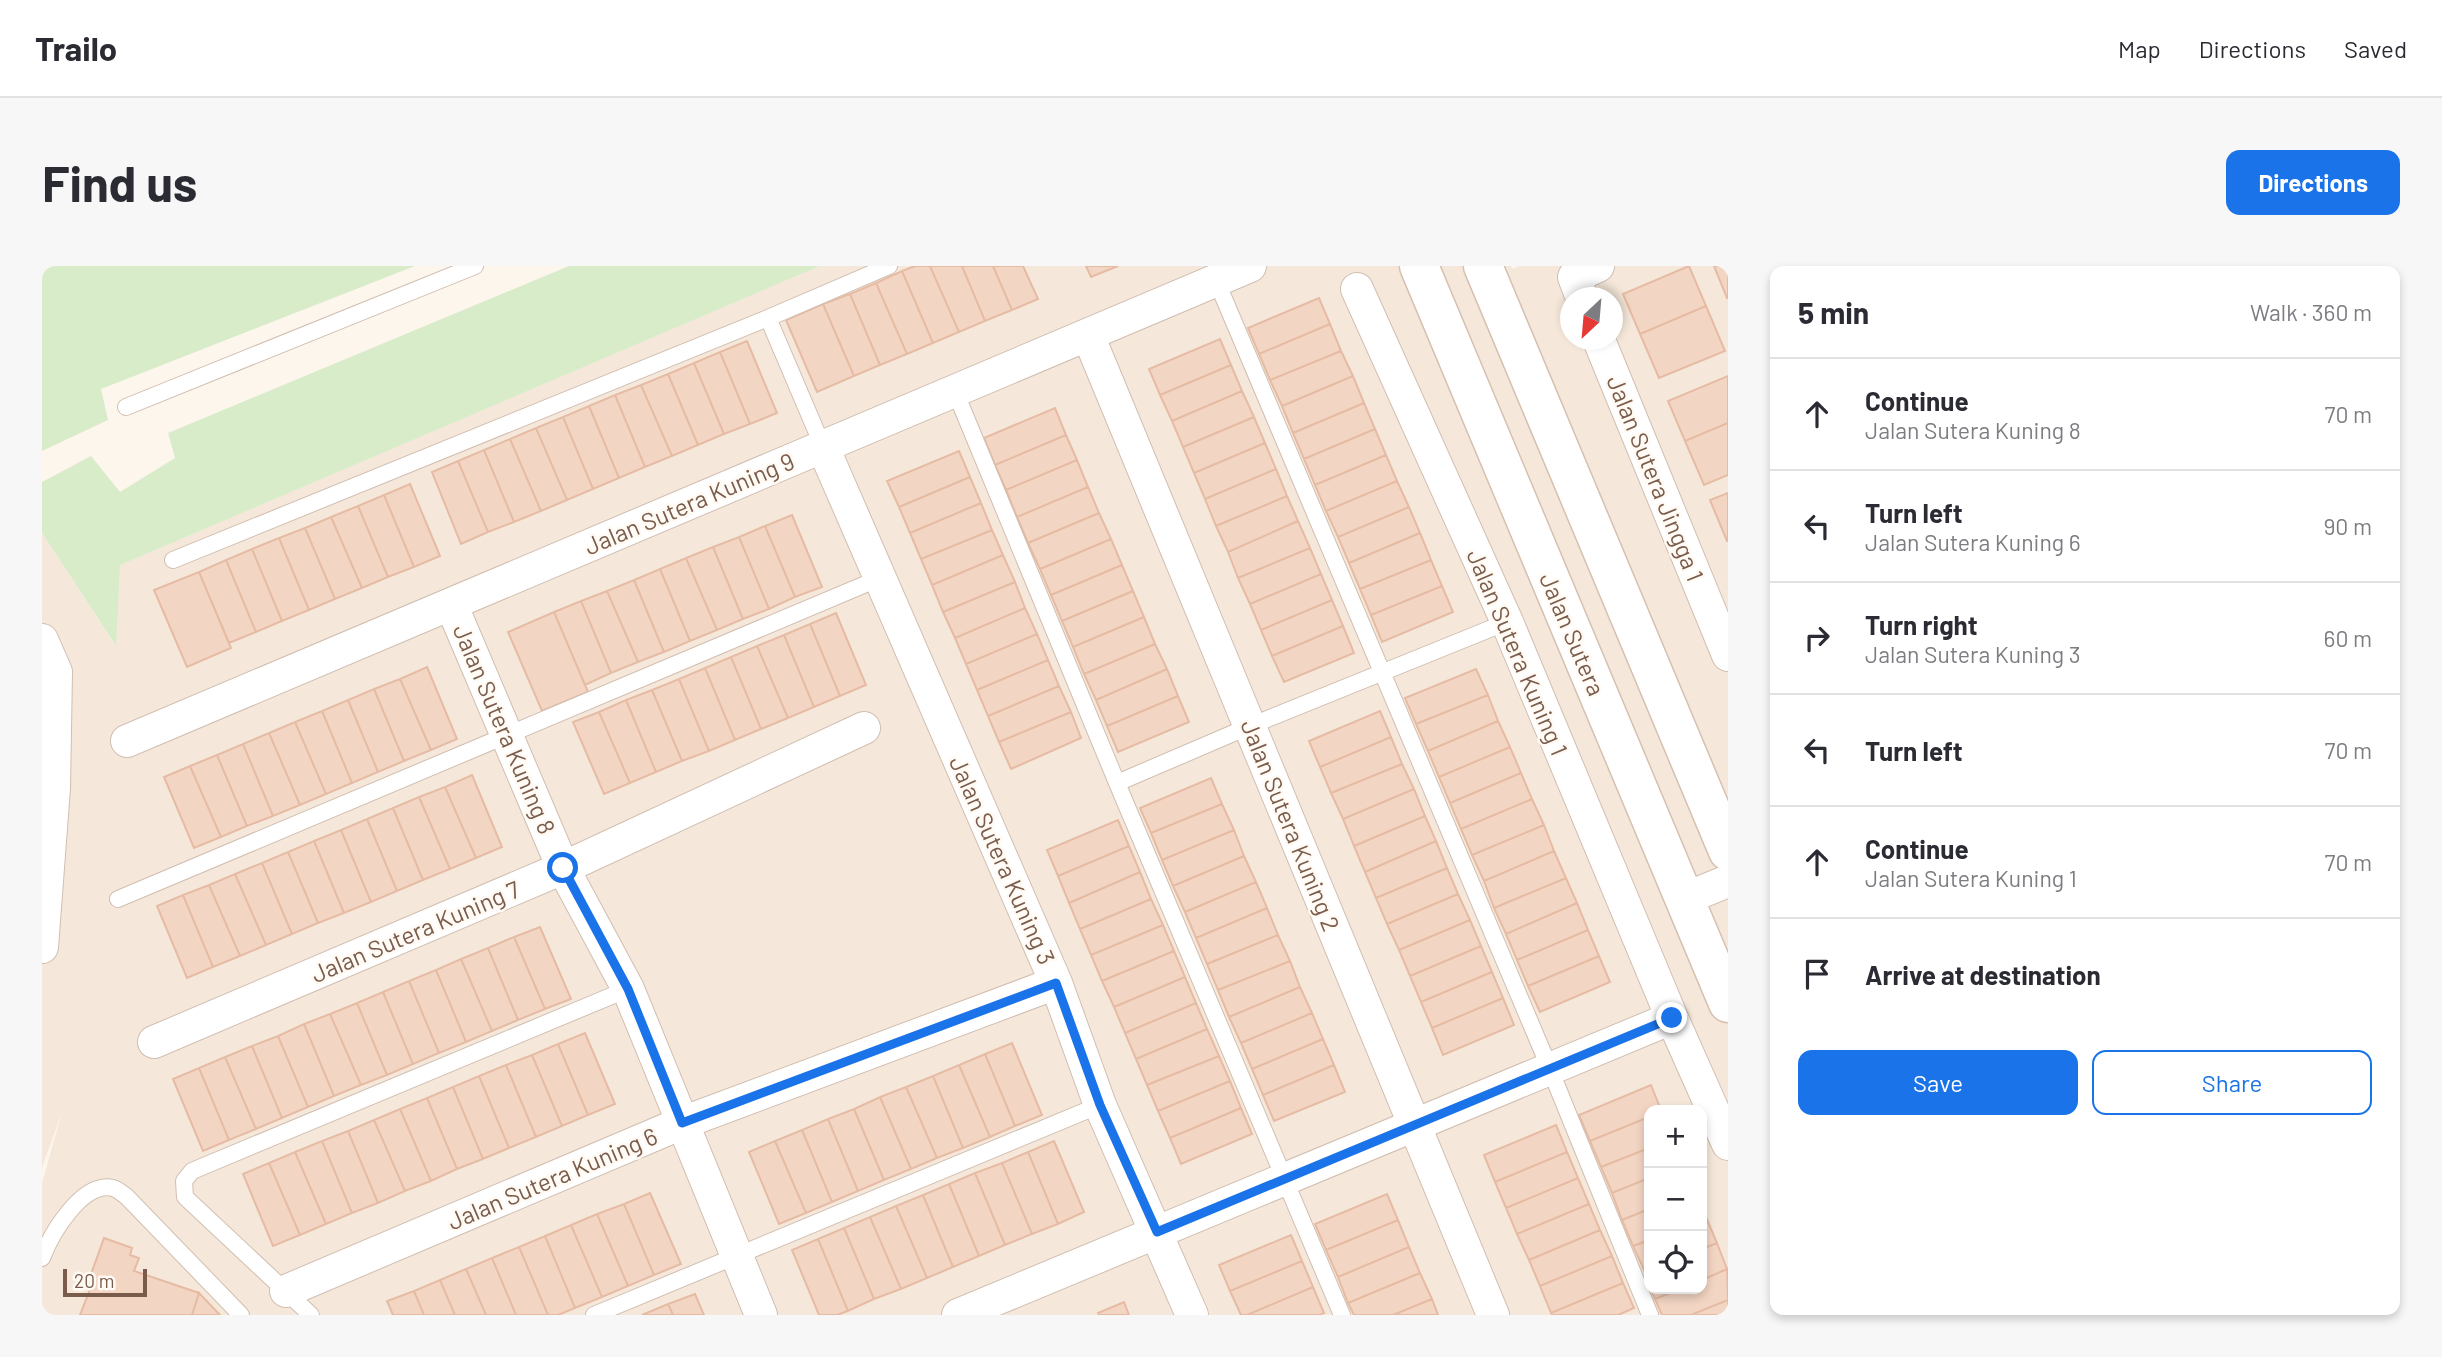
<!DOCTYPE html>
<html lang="en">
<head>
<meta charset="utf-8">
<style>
  :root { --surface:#fff; --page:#f7f7f7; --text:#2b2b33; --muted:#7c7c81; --line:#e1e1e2; --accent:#1a73e8 }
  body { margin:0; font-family:Barlow,sans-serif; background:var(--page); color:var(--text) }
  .controls { position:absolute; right:21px; bottom:21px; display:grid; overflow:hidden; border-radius:14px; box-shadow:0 4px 10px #0003 }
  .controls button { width:63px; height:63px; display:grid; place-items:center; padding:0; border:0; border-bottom:2px solid var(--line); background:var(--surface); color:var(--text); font:35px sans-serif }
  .compass { position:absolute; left:1518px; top:21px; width:63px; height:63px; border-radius:50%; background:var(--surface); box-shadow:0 4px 10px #0003; rotate:206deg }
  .scale { position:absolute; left:21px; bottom:18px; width:84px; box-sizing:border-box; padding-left:7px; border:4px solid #7a5c4d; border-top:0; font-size:19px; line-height:24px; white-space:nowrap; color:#7a5c4d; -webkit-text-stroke:5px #fffaf3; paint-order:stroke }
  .stop { position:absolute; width:21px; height:21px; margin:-16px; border:5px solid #1a73e8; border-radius:50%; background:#fff }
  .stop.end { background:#1a73e8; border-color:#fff; box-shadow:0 2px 7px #0008 }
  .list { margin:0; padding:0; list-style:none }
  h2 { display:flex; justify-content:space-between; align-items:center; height:91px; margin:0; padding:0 28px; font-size:30px }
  h2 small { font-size:23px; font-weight:400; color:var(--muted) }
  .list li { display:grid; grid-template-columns:46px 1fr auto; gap:21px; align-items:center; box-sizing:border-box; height:112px; padding:0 28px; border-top:2px solid var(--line) }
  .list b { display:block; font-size:26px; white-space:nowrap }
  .list p { margin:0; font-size:23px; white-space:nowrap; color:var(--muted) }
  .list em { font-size:23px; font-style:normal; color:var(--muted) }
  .actions { display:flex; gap:14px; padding:21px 28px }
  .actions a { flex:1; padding:16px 0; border:2px solid var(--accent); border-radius:14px; text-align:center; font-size:24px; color:var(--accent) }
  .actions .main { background:var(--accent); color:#fff }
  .icon { flex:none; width:38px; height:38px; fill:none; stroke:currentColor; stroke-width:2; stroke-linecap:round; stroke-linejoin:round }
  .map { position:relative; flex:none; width:1686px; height:1049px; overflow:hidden; border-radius:14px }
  header { display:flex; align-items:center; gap:42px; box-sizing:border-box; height:98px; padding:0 35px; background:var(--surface); border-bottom:2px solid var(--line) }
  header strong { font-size:33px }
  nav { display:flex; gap:38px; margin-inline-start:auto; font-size:24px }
  .intro { display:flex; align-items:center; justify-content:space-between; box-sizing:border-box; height:168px; padding:0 42px }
  h1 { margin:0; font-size:49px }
  .button { padding:18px 32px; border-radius:14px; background:var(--accent); color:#fff; font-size:24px; font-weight:700 }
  main { display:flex; gap:42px; padding:0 42px }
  aside { flex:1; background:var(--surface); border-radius:14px; box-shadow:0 4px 10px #0003 }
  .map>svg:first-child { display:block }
  .residential { fill:#f5e8da; fill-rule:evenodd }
  .green { fill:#d8ecc9 }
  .building { fill:#f3d5c3; stroke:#e6bba3; stroke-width:2 }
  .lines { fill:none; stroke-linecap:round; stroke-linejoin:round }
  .lane-casing { stroke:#d1beb0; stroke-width:18 }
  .street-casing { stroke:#d1beb0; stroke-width:34 }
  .secondary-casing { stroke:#d6c0b0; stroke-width:41 }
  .lane { stroke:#fff; stroke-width:16 }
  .street { stroke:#fff; stroke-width:32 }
  .secondary { stroke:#fff; stroke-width:38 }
  .route { stroke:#1a73e8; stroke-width:9 }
  .labels { text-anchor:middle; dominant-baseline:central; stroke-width:5; stroke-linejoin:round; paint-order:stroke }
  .street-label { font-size:24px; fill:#7a5c4d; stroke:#fffaf3 }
</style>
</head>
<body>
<header>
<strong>Trailo</strong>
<nav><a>Map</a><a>Directions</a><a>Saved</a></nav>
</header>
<div class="intro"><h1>Find us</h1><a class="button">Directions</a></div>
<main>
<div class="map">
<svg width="1686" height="1049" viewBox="0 0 1686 1049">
  <rect width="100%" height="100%" fill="#fdf6ec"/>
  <path class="residential" d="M778,0H1469L1470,3L1477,0H1686V1049H0V917L20,846L0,902V267L73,379L77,299ZM1528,32H1570V74H1528ZM1607,844H1660V1023H1607Z"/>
  <path class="green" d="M0,0H373L59,123L66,154L0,185Z
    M527,0H778L78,299L74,380L0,267V216L49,190L78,226L133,192L126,167Z"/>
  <path class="building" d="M873,0H888L917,66L891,77L860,5Z
    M888,0H920L943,55L917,66Z
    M920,0H951L970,44L943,55Z
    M951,0H981L996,33L970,44Z
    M1044,0H1076L1049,11Z
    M1647,0L1664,40L1598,68L1581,28Z
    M1672,0H1686V31L1685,32Z
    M860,5L891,77L865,88L834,17Z
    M834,17L865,88L838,99L808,28Z
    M808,28L838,99L812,110L781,38Z
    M1277,32L1288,58L1217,88L1206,62Z
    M781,38L812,110L775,126L744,54Z
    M1664,40L1683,85L1617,112L1598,68Z
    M1288,58L1299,85L1228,114L1217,88Z
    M1178,73L1189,99L1118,129L1107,103Z
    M705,75L735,147L708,158L678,86Z
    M1299,85L1311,110L1240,140L1228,114Z
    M678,86L708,158L682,168L652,97Z
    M652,97L682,168L656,179L626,108Z
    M1189,99L1200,125L1130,155L1118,129Z
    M626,108L656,179L630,190L599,119Z
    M1311,110L1322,137L1251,167L1240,140Z
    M1686,110V157L1643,175L1626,135Z
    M599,119L630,190L603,201L573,129Z
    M1200,125L1212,151L1141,181L1130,155Z
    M573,129L603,201L577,212L547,140Z
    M1322,137L1333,163L1262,193L1251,167Z
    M547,140L577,212L551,223L521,151Z
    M1013,142L1024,169L953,199L942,172Z
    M521,151L551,223L525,234L494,162Z
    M1212,151L1223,177L1152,207L1141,181Z
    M1686,157V209L1662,219L1643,175Z
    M494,162L525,234L499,245L468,173Z
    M1333,163L1344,189L1273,219L1262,193Z
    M1024,169L1035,194L964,224L953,199Z
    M468,173L499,245L472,256L442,184Z
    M1223,177L1234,203L1163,233L1152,207Z
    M442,184L472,256L446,266L416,195Z
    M917,185L928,211L857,241L845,215Z
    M1344,189L1355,215L1284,245L1273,219Z
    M1035,194L1046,221L975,251L964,224Z
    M416,195L446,266L419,278L390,206Z
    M1234,203L1245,230L1174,260L1163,233Z
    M928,211L939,237L868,267L857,241Z
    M1355,215L1367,241L1296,271L1284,245Z
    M368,218L398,290L372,301L342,229Z
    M1046,221L1057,247L986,277L975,251Z
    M1686,227V275H1685L1668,234Z
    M342,229L372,301L346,311L316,240Z
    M1245,230L1256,255L1186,286L1174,260Z
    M939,237L950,264L879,293L868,267Z
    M316,240L346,311L320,322L289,251Z
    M1367,241L1378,267L1307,297L1296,271Z
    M1057,247L1069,273L998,303L986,277Z
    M750,249L780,321L753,331L723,260Z
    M289,251L320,322L293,333L263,262Z
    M1256,255L1268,282L1196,312L1186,286Z
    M723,260L753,331L727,343L697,271Z
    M263,262L293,333L267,344L237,272Z
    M950,264L961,289L890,319L879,293Z
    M1378,267L1389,294L1318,323L1307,297Z
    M697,271L727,343L701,353L671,281Z
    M237,272L267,344L240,355L210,283Z
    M1069,273L1080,299L1009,329L998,303Z
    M671,281L701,353L675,364L644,292Z
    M1268,282L1279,308L1208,338L1196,312Z
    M210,283L240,355L214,366L184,294Z
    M961,289L973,316L901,346L890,319Z
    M644,292L675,364L648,375L618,303Z
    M184,294L214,366L187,377L157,306Z
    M1389,294L1400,320L1329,349L1318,323Z
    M1080,299L1091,325L1020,355L1009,329Z
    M618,303L648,375L622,386L592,314Z
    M157,306L189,382L145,401L112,324Z
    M1279,308L1290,334L1219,364L1208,338Z
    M592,314L622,386L596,396L565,325Z
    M973,316L983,342L913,372L901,346Z
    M1400,320L1411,346L1340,376L1329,349Z
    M565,325L596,396L569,407L539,335Z
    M1091,325L1102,351L1031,381L1020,355Z
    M1290,334L1301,360L1230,390L1219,364Z
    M539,335L569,407L543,419L512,346Z
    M983,342L995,368L924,398L913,372Z
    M512,346L546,426L500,445L466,366Z
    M794,347L824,419L798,430L768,358Z
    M1102,351L1113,378L1042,408L1031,381Z
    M768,358L798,430L772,441L742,369Z
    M1301,360L1312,387L1242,416L1230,390Z
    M995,368L1006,394L935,424L924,398Z
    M742,369L772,441L746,452L715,380Z
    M1113,378L1125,403L1054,434L1042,408Z
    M715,380L746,452L719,463L689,391Z
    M689,391L719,463L693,474L663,402Z
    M1006,394L1017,420L946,450L935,424Z
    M385,401L415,473L389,484L358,413Z
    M663,402L693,474L667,485L637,413Z
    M1125,403L1136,430L1065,460L1054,434Z
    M1434,403L1446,429L1374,458L1363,432Z
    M358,413L389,484L362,495L332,423Z
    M637,413L667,485L640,495L610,424Z
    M1017,420L1029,446L957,476L946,450Z
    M332,423L362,495L336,506L306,434Z
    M610,424L640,495L614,506L584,434Z
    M1446,429L1456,455L1386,485L1374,458Z
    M1136,430L1147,456L1076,486L1065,460Z
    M306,434L336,506L310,517L280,445Z
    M584,434L614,506L588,517L557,446Z
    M280,445L310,517L284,528L253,456Z
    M1338,445L1349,471L1278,501L1267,475Z
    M557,446L588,517L562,528L531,456Z
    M1029,446L1039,472L969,503L957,476Z
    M1456,455L1468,481L1397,511L1386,485Z
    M253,456L284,528L258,539L227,467Z
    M227,467L258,539L231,550L201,478Z
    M1349,471L1360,498L1289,527L1278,501Z
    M201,478L231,550L205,560L175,489Z
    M1468,481L1479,507L1408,537L1397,511Z
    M175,489L205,560L179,571L148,500Z
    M1360,498L1372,523L1301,553L1289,527Z
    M148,500L179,571L152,582L122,511Z
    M1479,507L1490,533L1419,563L1408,537Z
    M430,509L460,581L434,592L403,521Z
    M1169,512L1180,538L1109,567L1098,542Z
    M403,521L434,592L408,603L377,531Z
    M1372,523L1383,550L1312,580L1301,553Z
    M377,531L408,603L381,614L351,542Z
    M1490,533L1502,559L1430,589L1419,563Z
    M1180,538L1192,564L1120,594L1109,567Z
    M351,542L381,614L355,625L325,553Z
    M1383,550L1394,575L1323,606L1312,580Z
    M325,553L355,625L329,636L299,564Z
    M1076,554L1087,580L1016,610L1005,584Z
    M1502,559L1512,585L1442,615L1430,589Z
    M299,564L329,636L302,647L272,575Z
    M1192,564L1202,590L1131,620L1120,594Z
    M272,575L302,647L276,657L246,586Z
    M1394,575L1405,602L1334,632L1323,606Z
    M1087,580L1098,606L1027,637L1016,610Z
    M1512,585L1524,612L1452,642L1442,615Z
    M246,586L276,657L250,668L220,597Z
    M1202,590L1214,616L1143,646L1131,620Z
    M220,597L250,668L224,679L193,608Z
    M1405,602L1416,628L1345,658L1334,632Z
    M1098,606L1109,633L1038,663L1027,637Z
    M193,608L224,679L198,690L167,619Z
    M1524,612L1535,637L1464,668L1452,642Z
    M1214,616L1225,642L1154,672L1143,646Z
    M167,619L198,690L171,701L141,629Z
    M1416,628L1428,654L1357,684L1345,658Z
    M141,629L171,701L145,712L115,640Z
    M1109,633L1121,659L1049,689L1038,663Z
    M1535,637L1546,664L1475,694L1464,668Z
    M1225,642L1236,669L1165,698L1154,672Z
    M1428,654L1439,680L1368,710L1357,684Z
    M1121,659L1132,685L1060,715L1049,689Z
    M498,661L529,733L503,743L472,671Z
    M1546,664L1557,690L1486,720L1475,694Z
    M1236,669L1248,695L1176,724L1165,698Z
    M472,671L503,743L476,754L446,682Z
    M1439,680L1450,706L1379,736L1368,710Z
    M446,682L476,754L450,765L419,693Z
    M1132,685L1143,711L1072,741L1060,715Z
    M1557,690L1568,716L1498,746L1486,720Z
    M419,693L450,765L424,776L394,704Z
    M1248,695L1258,721L1187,751L1176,724Z
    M394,704L424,776L397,787L367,715Z
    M1450,706L1461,732L1390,762L1379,736Z
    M1143,711L1154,737L1083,767L1072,741Z
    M367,715L397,787L371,798L341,726Z
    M1258,721L1270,747L1199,777L1187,751Z
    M341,726L371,798L345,809L315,737Z
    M1461,732L1472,759L1401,789L1390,762Z
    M315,737L345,809L319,819L288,748Z
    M1154,737L1165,763L1094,793L1083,767Z
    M1270,747L1281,773L1210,803L1199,777Z
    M288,748L319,819L292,830L262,758Z
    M262,758L292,830L266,841L236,770Z
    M1165,763L1177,790L1105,819L1094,793Z
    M543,767L573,838L546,849L516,778Z
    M236,770L266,841L240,852L210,780Z
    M1281,773L1292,799L1221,829L1210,803Z
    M970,777L1000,849L973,860L943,788Z
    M516,778L546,849L520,860L490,789Z
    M210,780L240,852L214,863L183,791Z
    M943,788L973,860L948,871L917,799Z
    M490,789L520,860L494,871L464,799Z
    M1177,790L1188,815L1116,845L1105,819Z
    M183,791L214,863L187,874L157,802Z
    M464,799L494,871L467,882L437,810Z
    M917,799L948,871L921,882L891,810Z
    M1292,799L1303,826L1232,855L1221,829Z
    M157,802L187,874L161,885L131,813Z
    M437,810L467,882L441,893L411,821Z
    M891,810L921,882L895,892L864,821Z
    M1188,815L1199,842L1128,872L1116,845Z
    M1609,819L1619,844H1607V851L1548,875L1537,849Z
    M411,821L441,893L415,903L385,832Z
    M864,821L895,892L869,903L838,831Z
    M838,831L869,903L842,914L812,843Z
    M385,832L415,903L389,915L358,843Z
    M1199,842L1210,868L1139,898L1128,872Z
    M358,843L389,915L363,925L332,854Z
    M812,843L842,914L816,925L786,853Z
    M1607,851V882L1559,901L1548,875Z
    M786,853L816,925L790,936L760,864Z
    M332,854L363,925L336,937L306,865Z
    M1514,859L1525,886L1453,916L1442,889Z
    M760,864L790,936L764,947L733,875Z
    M306,865L336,937L310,947L280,875Z
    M280,875L310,947L284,958L253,886Z
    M733,875L764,947L737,958L707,886Z
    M1012,875L1042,946L1016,958L986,886Z
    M1607,882V912L1570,927L1559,901Z
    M253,886L284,958L258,969L227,897Z
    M986,886L1016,958L990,968L960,897Z
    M1525,886L1536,912L1464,942L1453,916Z
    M227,897L258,969L231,980L201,908Z
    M960,897L990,968L963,979L933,907Z
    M933,907L963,979L937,990L907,918Z
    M1536,912L1547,938L1475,968L1464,942Z
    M1607,912V943L1580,954L1570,927Z
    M907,918L937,990L911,1001L881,929Z
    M608,927L639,998L612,1009L582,938Z
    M1345,928L1356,954L1284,984L1273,958Z
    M881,929L911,1001L885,1012L854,940Z
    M582,938L612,1009L586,1020L555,948Z
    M1547,938L1558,964L1487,994L1475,968Z
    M854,940L885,1012L859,1023L828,951Z
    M1607,943V974L1591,980L1580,954Z
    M555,948L586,1020L560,1031L529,959Z
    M828,951L859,1023L832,1033L802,962Z
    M1664,951L1675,977L1660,983V953Z
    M1356,954L1367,981L1296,1011L1284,984Z
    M529,959L560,1031L533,1042L503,970Z
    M802,962L832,1033L806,1045L776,973Z
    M1558,964L1570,990L1498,1020L1487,994Z
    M1249,969L1260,995L1188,1025L1177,999Z
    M503,970L533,1042L516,1049H506L477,981Z
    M62,972L90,982L88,989L97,992L92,1005L157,1027L150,1049H38L52,1013L48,1011Z
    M776,973L806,1045L795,1049H777L750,984Z
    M1607,974V1005L1603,1006L1591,980Z
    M1675,977L1685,1003L1660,1014V983Z
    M477,981L506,1049H474L450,992Z
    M1367,981L1378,1007L1306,1037L1296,1011Z
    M1570,990L1581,1017L1509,1047L1498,1020Z
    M450,992L474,1049H444L424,1003Z
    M1260,995L1271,1021L1205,1049H1199L1188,1025Z
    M424,1003L444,1049H413L398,1014Z
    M1685,1003L1686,1034L1649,1049H1620L1613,1033L1638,1023H1660V1014Z
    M1378,1007L1390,1033L1351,1049H1312L1306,1037Z
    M398,1014L413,1049H382L372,1025Z
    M1581,1017L1592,1042L1576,1049H1510L1509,1047Z
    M1271,1021L1282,1047L1278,1049H1205Z
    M1609,1023H1638L1613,1033Z
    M372,1025L382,1049H351L345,1035Z
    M157,1027L178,1049H150Z
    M653,1028L662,1049H631L626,1038Z
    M1390,1033L1396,1049H1351Z
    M1686,1034V1049H1649Z
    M1082,1036L1087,1049H1057L1056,1047Z
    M626,1038L631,1049H600Z"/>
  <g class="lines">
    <defs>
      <path id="lane" d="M1172,9L1508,803L1608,1049
        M726,52L781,181
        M913,125L1075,517L1300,1049
        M84,141L433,0
        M131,294L726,52L847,0
        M1075,517L1208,460L1465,356
        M76,633L838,312
        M0,992C9,968 40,915 71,922C75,923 81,928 85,931L199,1049
        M269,1049L143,931L142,915L150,905L586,723
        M552,1049L1058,839"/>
      <path id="street" d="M1315,23L1465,356L1630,752L1686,878
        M1540,32L1532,11L1556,0
        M1046,69L1451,1049
        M1557,74L1686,389
        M781,181L1014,717L1058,839L1150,1049
        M409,338L521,602L586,723L719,1049
        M0,374L14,406L12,522L0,681
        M85,475L1208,0
        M1642,633L1686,615
        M112,776L521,602L822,462
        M244,1025L640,857L1014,717
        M916,1049L1630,752"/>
      <path id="secondary" d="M1377,0L1686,737
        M1441,0L1686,585"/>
    </defs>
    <use href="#lane" class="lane-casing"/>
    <use href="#street" class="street-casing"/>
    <use href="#secondary" class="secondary-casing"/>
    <use href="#lane" class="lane"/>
    <use href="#street" class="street"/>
    <use href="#secondary" class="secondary"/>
  </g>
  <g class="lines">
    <path class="route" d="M521,602L586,723L640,857L1014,717L1058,839L1115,966L1630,752"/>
  </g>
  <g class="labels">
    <g class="street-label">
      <text transform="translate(1614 212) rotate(68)">Jalan Sutera Jingga 1</text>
      <text transform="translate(647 237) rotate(-23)">Jalan Sutera Kuning 9</text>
      <text transform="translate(1531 368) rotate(67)">Jalan Sutera</text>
      <text transform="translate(1476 386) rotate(67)">Jalan Sutera Kuning 1</text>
      <text transform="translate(463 463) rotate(67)">Jalan Sutera Kuning 8</text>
      <text transform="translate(1249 559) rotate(68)">Jalan Sutera Kuning 2</text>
      <text transform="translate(961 594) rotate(66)">Jalan Sutera Kuning 3</text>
      <text transform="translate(373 665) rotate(-23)">Jalan Sutera Kuning 7</text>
      <text transform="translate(510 912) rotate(-23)">Jalan Sutera Kuning 6</text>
    </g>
  </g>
</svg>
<div class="controls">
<button>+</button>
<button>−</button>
<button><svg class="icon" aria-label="locate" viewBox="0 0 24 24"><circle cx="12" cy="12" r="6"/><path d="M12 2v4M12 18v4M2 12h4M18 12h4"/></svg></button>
</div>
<svg class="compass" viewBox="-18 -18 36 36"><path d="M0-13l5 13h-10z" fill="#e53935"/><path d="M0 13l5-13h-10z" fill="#7c7c81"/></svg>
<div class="scale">20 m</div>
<div class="stop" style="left:521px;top:602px"></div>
<div class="stop end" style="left:1630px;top:752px"></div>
</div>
<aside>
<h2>5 min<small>Walk · 360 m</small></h2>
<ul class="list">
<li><svg class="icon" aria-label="ahead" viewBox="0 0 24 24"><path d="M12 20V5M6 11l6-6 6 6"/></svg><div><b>Continue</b><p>Jalan Sutera Kuning 8</p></div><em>70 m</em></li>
<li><svg class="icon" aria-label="left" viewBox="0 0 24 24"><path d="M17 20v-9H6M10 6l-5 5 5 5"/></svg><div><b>Turn left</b><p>Jalan Sutera Kuning 6</p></div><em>90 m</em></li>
<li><svg class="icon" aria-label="right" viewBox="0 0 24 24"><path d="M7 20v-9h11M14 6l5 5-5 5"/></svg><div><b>Turn right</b><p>Jalan Sutera Kuning 3</p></div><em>60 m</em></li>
<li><svg class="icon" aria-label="left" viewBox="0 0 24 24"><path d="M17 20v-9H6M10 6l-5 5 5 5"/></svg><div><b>Turn left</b></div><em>70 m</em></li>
<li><svg class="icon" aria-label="ahead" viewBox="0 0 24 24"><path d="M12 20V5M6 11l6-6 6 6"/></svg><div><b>Continue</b><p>Jalan Sutera Kuning 1</p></div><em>70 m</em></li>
<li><svg class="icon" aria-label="arrive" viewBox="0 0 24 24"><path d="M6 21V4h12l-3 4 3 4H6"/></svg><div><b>Arrive at destination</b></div></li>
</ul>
<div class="actions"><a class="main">Save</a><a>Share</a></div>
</aside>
</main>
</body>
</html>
